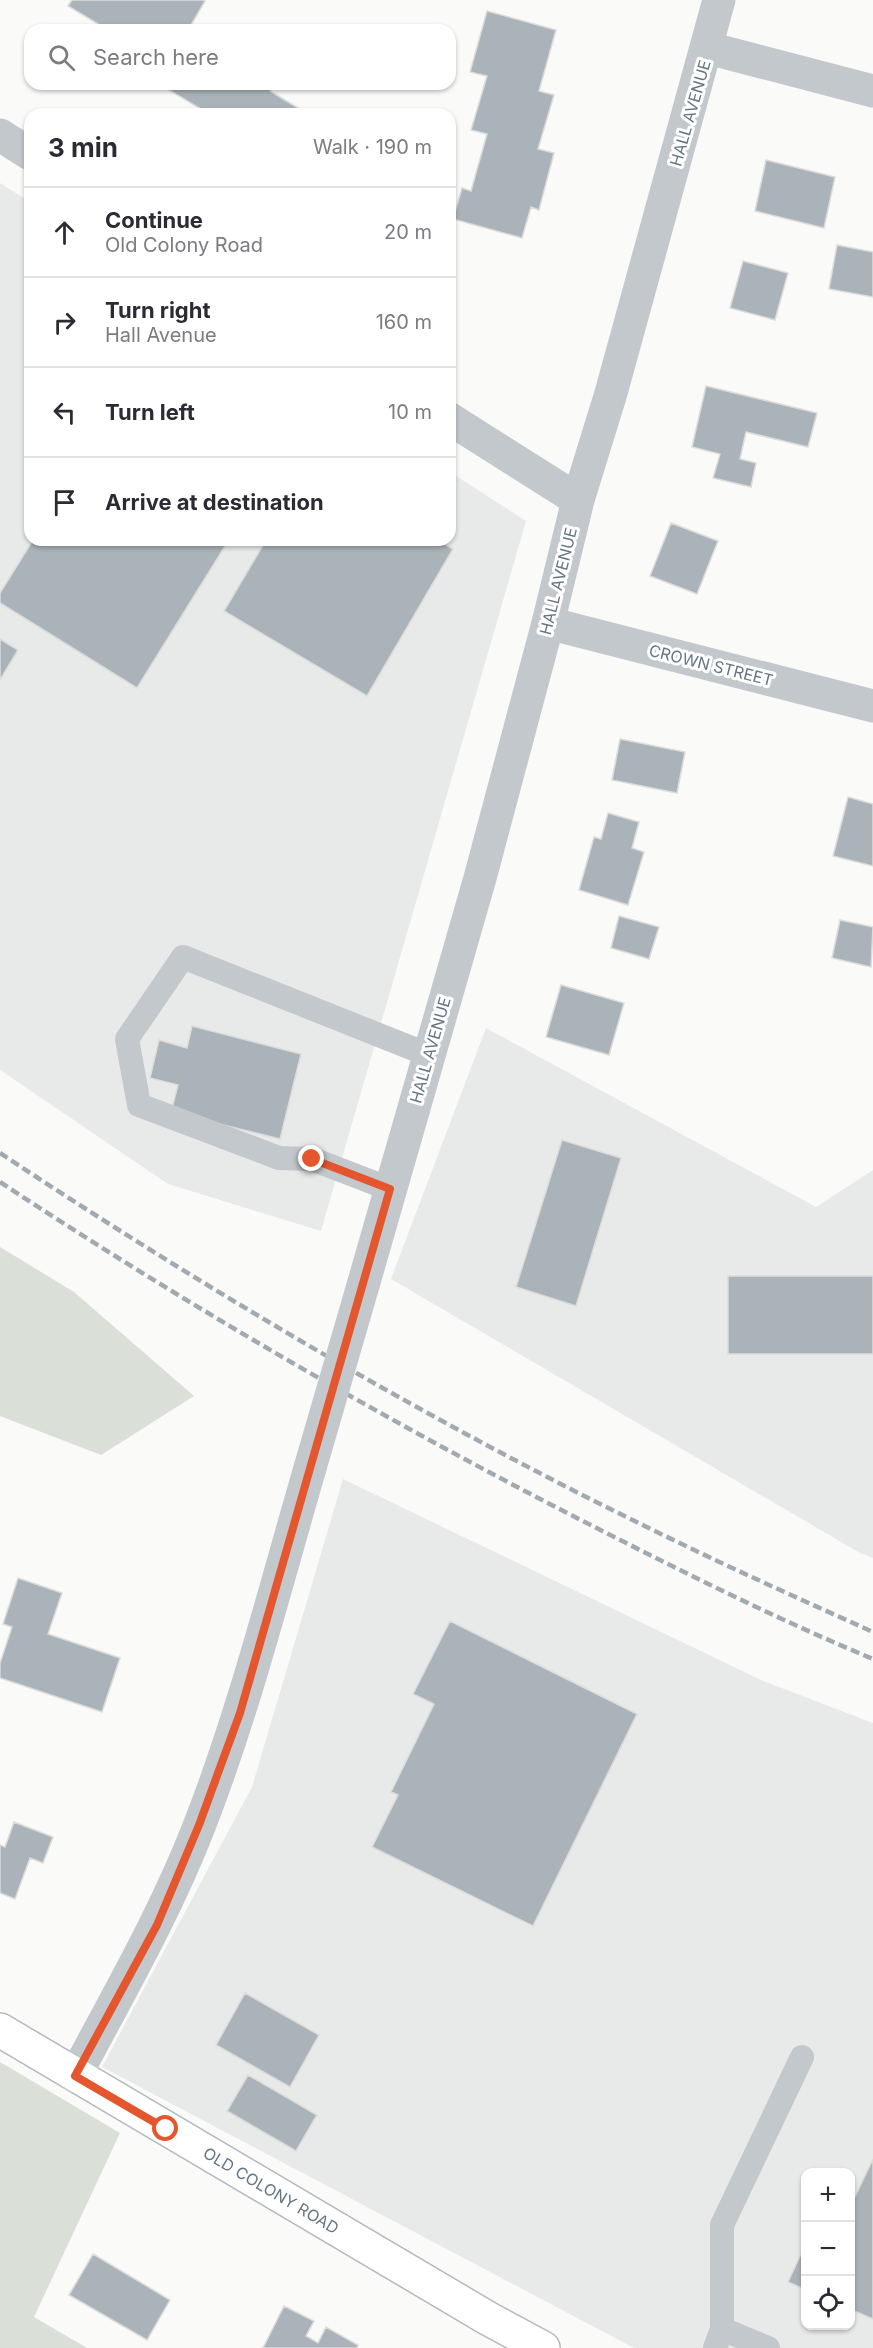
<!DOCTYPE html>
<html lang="en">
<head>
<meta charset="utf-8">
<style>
  :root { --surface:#fff; --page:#f2f2f3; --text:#2b2b33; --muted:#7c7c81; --line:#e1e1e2 }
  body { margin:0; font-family:Inter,sans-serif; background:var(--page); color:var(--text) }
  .controls { position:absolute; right:18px; bottom:18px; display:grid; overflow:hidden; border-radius:12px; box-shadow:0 2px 4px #0004 }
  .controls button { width:54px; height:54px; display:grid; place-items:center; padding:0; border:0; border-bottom:2px solid var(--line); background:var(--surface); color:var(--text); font:30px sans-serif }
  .stop { position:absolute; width:18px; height:18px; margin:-14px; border:4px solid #e4572e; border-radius:50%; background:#fff }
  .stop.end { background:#e4572e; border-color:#fff; box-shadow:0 2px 6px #0008 }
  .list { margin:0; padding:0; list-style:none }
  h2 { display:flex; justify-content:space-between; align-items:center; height:78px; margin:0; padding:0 24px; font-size:26px }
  h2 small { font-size:20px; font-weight:400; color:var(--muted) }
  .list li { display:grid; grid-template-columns:39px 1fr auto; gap:18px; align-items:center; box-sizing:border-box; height:90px; padding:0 24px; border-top:2px solid var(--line) }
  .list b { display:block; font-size:22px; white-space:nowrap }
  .list p { margin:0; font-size:20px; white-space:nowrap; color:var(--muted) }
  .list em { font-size:20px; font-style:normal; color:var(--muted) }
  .icon { flex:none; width:33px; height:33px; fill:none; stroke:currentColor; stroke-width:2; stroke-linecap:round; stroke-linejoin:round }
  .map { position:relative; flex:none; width:873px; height:2348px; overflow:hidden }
  .search { position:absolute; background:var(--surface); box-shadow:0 2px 4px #0004; left:24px; top:24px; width:432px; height:66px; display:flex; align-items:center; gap:15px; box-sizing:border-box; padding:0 21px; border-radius:18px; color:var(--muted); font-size:22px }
  .panel { position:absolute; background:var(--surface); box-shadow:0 2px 4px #0004; left:24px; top:108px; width:432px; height:438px; border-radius:18px }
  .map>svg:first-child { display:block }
  .built { fill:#e8e9e9; fill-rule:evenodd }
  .green { fill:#dadfd7 }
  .building { fill:#aab3b9; stroke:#dcdcda; stroke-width:1.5 }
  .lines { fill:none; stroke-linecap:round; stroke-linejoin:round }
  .secondary-casing { stroke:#b3babf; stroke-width:36 }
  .service { stroke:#c3c8cc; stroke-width:24 }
  .minor { stroke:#c3c8cc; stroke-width:33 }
  .tertiary { stroke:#c3c8cc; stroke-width:33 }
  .secondary { stroke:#fff; stroke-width:33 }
  .rail { stroke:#a2aab0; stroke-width:4.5; stroke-dasharray:9 4.5; stroke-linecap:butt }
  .tertiary-bridge { stroke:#c3c8cc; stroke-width:33 }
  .route { stroke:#e4572e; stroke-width:8 }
  .labels { text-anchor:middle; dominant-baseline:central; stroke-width:6; stroke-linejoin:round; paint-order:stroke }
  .street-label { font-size:16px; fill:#657683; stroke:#fff }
</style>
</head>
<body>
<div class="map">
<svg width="873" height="2348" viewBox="0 0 873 2348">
  <rect width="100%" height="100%" fill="#fafaf8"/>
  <path class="built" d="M0,183L30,202V540H450V472L526,521L321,1231L168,1184L0,1070Z
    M486,1028L816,1207L873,1170V1558L860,1553L391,1279Z
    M343,1479L761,1680L873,1723V2348H634L102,2067L252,1787ZM806,2172H850V2326H806Z"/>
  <path class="green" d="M0,1247L74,1292L194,1396L101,1455L0,1416Z
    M0,2062L120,2133L34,2317L87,2348H0Z"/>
  <path class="building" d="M72,0H203L205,1L191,25L200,30H108L68,6Z
    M487,11L556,30L539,91L554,95L538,149L554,153L539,210L531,207L522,238L453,219L462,188L471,191L487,134L471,130L487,76L470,72Z
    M159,84H275L270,91L308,114H209Z
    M766,160L835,177L824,228L755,211Z
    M837,245L873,252V297L829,289Z
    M743,261L788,273L775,320L730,308Z
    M706,386L817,413L808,447L746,432L740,459L756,463L751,487L713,478L720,454L692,447Z
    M671,523L718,541L697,594L650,576Z
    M33,540H222L227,543L137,688L0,603V593Z
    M266,540H438L453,549L367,696L224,611Z
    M0,639L18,650L0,680Z
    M620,739L685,752L677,793L612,780Z
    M848,797L873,804V866L833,856Z
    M608,813L639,822L632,848L644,852L628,905L579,890L594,837L601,839Z
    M619,916L659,927L649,959L611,948Z
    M840,920L873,927L871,967L832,958Z
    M561,985L624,1003L609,1055L546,1037Z
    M192,1026L301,1054L280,1139L171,1112L178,1085L150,1078L159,1040L187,1048Z
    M562,1140L621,1158L576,1306L516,1287Z
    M728,1276H873V1354H728Z
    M18,1578L62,1593L48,1634L120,1658L102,1712L0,1678V1663L12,1627L3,1624Z
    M450,1621L637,1714L533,1926L372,1847L398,1795L391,1792L434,1704L413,1694Z
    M14,1822L53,1837L43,1863L30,1858L15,1899L0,1893V1845L5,1847Z
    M245,1993L319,2035L290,2087L216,2045Z
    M248,2075L317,2115L296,2151L227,2111Z
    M873,2159V2319L850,2309V2207Z
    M806,2243V2290L788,2282Z
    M93,2254L170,2300L147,2340L69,2295Z
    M284,2306L314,2321L306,2336L318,2343L326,2327L358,2345L357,2348H263Z"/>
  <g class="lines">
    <defs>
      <g id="secondary">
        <path id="s1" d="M0,2030L489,2319L543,2348"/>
      </g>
    </defs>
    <use href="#secondary" class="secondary-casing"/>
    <path class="service" d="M390,1189L312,1159L279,1158L139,1105L127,1039L183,957L429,1055
      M722,2329V2225L802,2057
      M715,2348L722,2329L768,2348"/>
    <path class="minor" d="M708,48L873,91
      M548,623L873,706"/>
    <path class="tertiary" d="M0,135L30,154
      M450,419L578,500
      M364,1282L480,878L548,623L578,500L611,393L719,0
      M75,2076C119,1993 166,1912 200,1824C245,1708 275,1588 310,1468"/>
    <use href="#secondary" class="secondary"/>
    <path class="rail" d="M0,1153C219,1298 449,1433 686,1546C748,1576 811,1604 873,1632
      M0,1182C185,1304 378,1416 575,1517C673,1567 772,1617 873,1659"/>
    <path class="tertiary-bridge" d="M310,1468L364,1282"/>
  </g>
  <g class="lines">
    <path class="route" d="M166,2129L75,2076L157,1925L199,1825L240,1713L390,1189L312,1159"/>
  </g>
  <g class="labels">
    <g class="street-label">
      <text transform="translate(690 113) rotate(-74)">HALL AVENUE</text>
      <text transform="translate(558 581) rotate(-76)">HALL AVENUE</text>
      <text transform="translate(711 665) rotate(14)">CROWN STREET</text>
      <text transform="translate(430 1050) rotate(-74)">HALL AVENUE</text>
      <text stroke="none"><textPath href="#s1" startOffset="315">OLD COLONY ROAD</textPath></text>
    </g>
  </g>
</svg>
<div class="controls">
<button>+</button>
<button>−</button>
<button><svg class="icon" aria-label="locate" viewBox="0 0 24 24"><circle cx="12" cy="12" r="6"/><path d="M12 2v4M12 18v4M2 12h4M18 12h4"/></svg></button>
</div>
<div class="stop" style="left:166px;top:2129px"></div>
<div class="stop end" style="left:312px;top:1159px"></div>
<div class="search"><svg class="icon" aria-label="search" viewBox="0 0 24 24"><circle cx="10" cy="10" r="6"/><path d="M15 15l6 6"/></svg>Search here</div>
<section class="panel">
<h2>3 min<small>Walk · 190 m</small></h2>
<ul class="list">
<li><svg class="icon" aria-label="ahead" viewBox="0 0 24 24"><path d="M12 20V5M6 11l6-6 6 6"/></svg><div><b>Continue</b><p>Old Colony Road</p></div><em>20 m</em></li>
<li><svg class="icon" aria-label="right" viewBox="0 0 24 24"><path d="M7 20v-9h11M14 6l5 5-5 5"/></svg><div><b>Turn right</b><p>Hall Avenue</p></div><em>160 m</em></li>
<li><svg class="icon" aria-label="left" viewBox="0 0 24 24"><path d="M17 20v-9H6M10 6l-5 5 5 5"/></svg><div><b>Turn left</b></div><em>10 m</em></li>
<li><svg class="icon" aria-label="arrive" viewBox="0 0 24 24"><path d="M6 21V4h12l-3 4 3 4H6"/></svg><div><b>Arrive at destination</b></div></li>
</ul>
</section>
</div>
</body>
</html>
